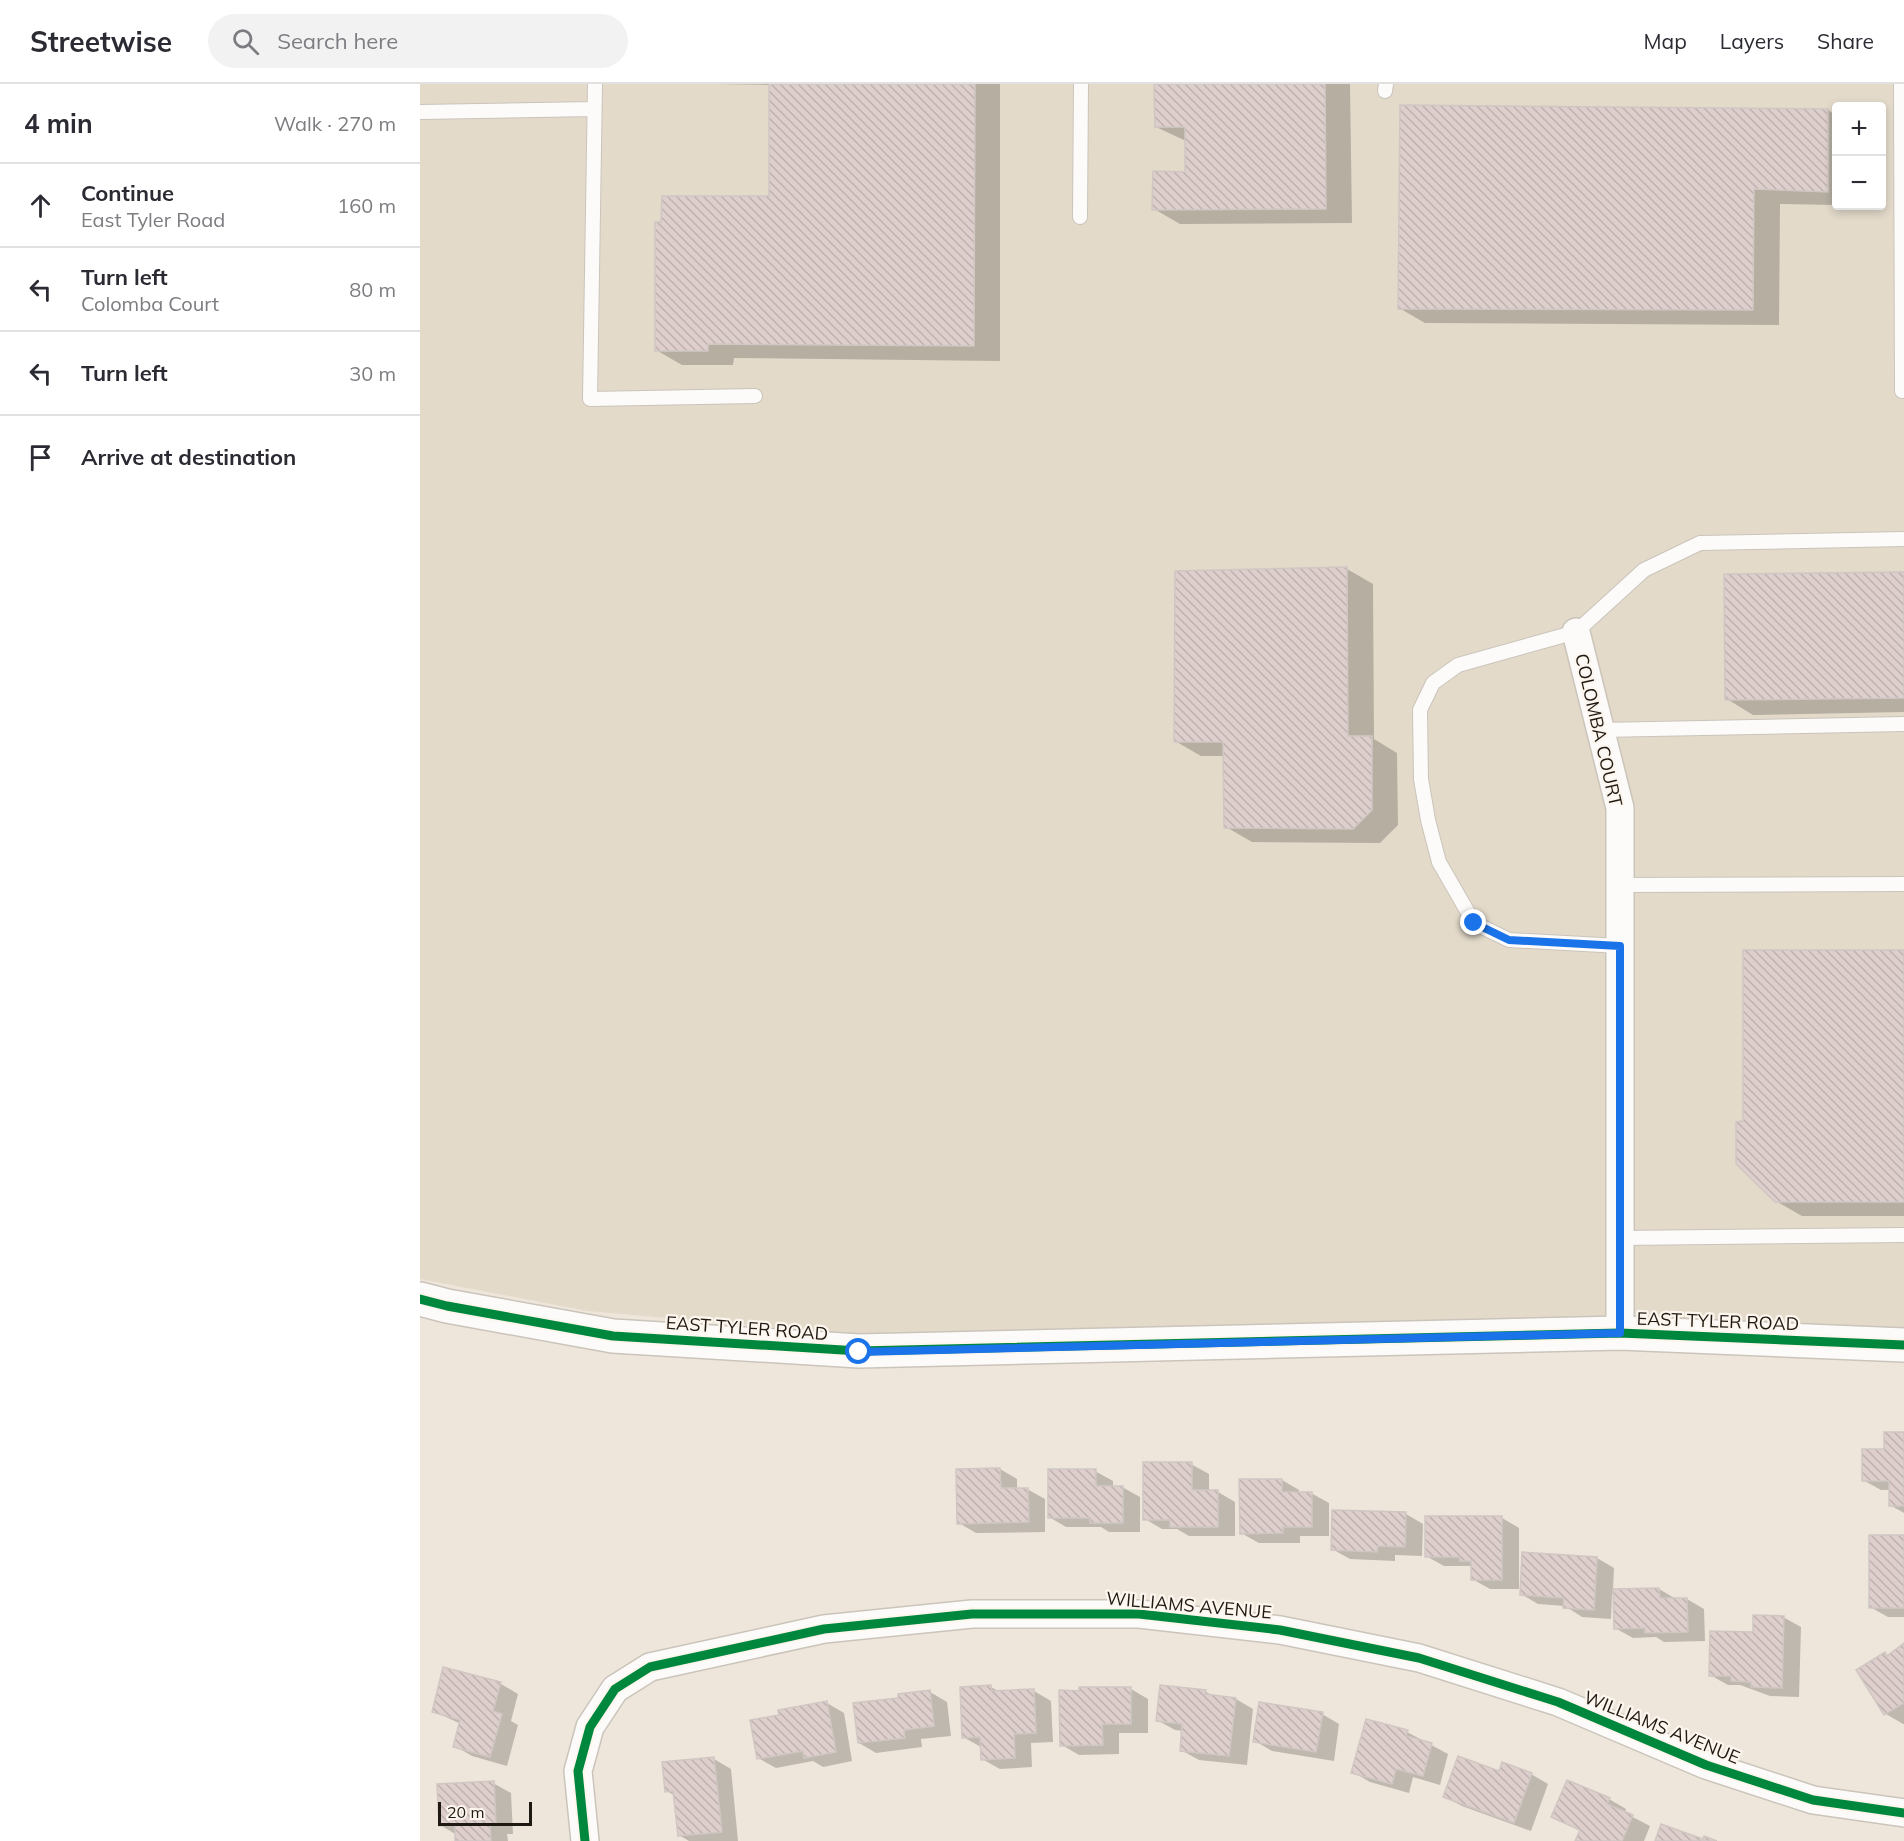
<!DOCTYPE html>
<html lang="en">
<head>
<meta charset="utf-8">
<style>
  :root { --surface:#fff; --page:#f2f2f3; --text:#2b2b33; --muted:#7c7c81; --line:#e1e1e2 }
  body { margin:0; font-family:Mulish,sans-serif; background:var(--page); color:var(--text) }
  .controls { position:absolute; right:18px; top:18px; display:grid; overflow:hidden; border-radius:6px; box-shadow:0 3px 9px #0003 }
  .controls button { width:54px; height:54px; display:grid; place-items:center; padding:0; border:0; border-bottom:2px solid var(--line); background:var(--surface); color:var(--text); font:30px sans-serif }
  .scale { position:absolute; left:18px; bottom:15px; width:94px; box-sizing:border-box; padding-left:6px; border:3px solid #1f1913; border-top:0; font-size:16px; line-height:21px; white-space:nowrap; color:#1f1913; -webkit-text-stroke:4px #fdf6ee; paint-order:stroke }
  .stop { position:absolute; width:18px; height:18px; margin:-14px; border:4px solid #1a73e8; border-radius:50%; background:#fff }
  .stop.end { background:#1a73e8; border-color:#fff; box-shadow:0 2px 6px #0008 }
  .list { margin:0; padding:0; list-style:none }
  h2 { display:flex; justify-content:space-between; align-items:center; height:78px; margin:0; padding:0 24px; font-size:26px }
  h2 small { font-size:20px; font-weight:400; color:var(--muted) }
  .list li { display:grid; grid-template-columns:39px 1fr auto; gap:18px; align-items:center; box-sizing:border-box; height:84px; padding:0 24px; border-top:2px solid var(--line) }
  .list b { display:block; font-size:22px; white-space:nowrap }
  .list p { margin:0; font-size:20px; white-space:nowrap; color:var(--muted) }
  .list em { font-size:20px; font-style:normal; color:var(--muted) }
  .icon { flex:none; width:33px; height:33px; fill:none; stroke:currentColor; stroke-width:2; stroke-linecap:round; stroke-linejoin:round }
  .map { position:relative; flex:none; width:1484px; height:1757px; overflow:hidden }
  header { display:flex; align-items:center; gap:36px; box-sizing:border-box; height:84px; padding:0 30px; background:var(--surface); border-bottom:2px solid var(--line) }
  header strong { font-size:28px }
  nav { display:flex; gap:33px; margin-inline-start:auto; font-size:21px }
  .search { width:420px; height:54px; background:var(--page); display:flex; align-items:center; gap:15px; box-sizing:border-box; padding:0 21px; border-radius:33px; color:var(--muted); font-size:22px }
  main { display:flex }
  aside { flex:1; background:var(--surface) }
  .map>svg:first-child { display:block }
  .industrial { fill:#e3daca; fill-rule:evenodd }
  .shadow { fill:#0003 }
  .building { fill:url(#building-back-hatch); stroke:#d0c7c3; stroke-width:1.5 }
  .lines { fill:none; stroke-linecap:round; stroke-linejoin:round }
  .service-casing { stroke:#cac4bb; stroke-width:16 }
  .minor-casing { stroke:#cac4bb; stroke-width:30 }
  .tertiary-casing { stroke:#cac4bb; stroke-width:36 }
  .service { stroke:#fdfbfa; stroke-width:14 }
  .minor { stroke:#fdfbfa; stroke-width:27 }
  .tertiary { stroke:#fdfbfa; stroke-width:33 }
  .cycleway-casing { stroke:#fdf6ee; stroke-width:13 }
  .cycleway { stroke:#00873e; stroke-width:9 }
  .route { stroke:#1a73e8; stroke-width:8 }
  .labels { text-anchor:middle; dominant-baseline:central; stroke-width:4.5; stroke-linejoin:round; paint-order:stroke }
  .street-label { font-size:18px; fill:#1f1913; stroke:#fdf6ee }
</style>
</head>
<body>
<header>
<strong>Streetwise</strong>
<div class="search"><svg class="icon" aria-label="search" viewBox="0 0 24 24"><circle cx="10" cy="10" r="6"/><path d="M15 15l6 6"/></svg>Search here</div>
<nav><a>Map</a><a>Layers</a><a>Share</a></nav>
</header>
<main>
<aside>
<h2>4 min<small>Walk · 270 m</small></h2>
<ul class="list">
<li><svg class="icon" aria-label="ahead" viewBox="0 0 24 24"><path d="M12 20V5M6 11l6-6 6 6"/></svg><div><b>Continue</b><p>East Tyler Road</p></div><em>160 m</em></li>
<li><svg class="icon" aria-label="left" viewBox="0 0 24 24"><path d="M17 20v-9H6M10 6l-5 5 5 5"/></svg><div><b>Turn left</b><p>Colomba Court</p></div><em>80 m</em></li>
<li><svg class="icon" aria-label="left" viewBox="0 0 24 24"><path d="M17 20v-9H6M10 6l-5 5 5 5"/></svg><div><b>Turn left</b></div><em>30 m</em></li>
<li><svg class="icon" aria-label="arrive" viewBox="0 0 24 24"><path d="M6 21V4h12l-3 4 3 4H6"/></svg><div><b>Arrive at destination</b></div></li>
</ul>
</aside>
<div class="map">
<svg width="1484" height="1757" viewBox="0 0 1484 1757">
  <defs>
    <pattern id="building-back-hatch" width="6" height="6" patternUnits="userSpaceOnUse" patternTransform="scale(1.5)"><rect width="6" height="6" fill="#decfcd"/><path d="M-1 5l2 2M0 0l6 6M5-1l2 2" fill="none" stroke="#beb1af"/></pattern>
  </defs>
  <rect width="100%" height="100%" fill="#efe6db"/>
  <path class="industrial" d="M0,0H1484V1247L454,1252L167,1227L0,1195ZM1416,22H1462V122H1416Z"/>
  <path class="shadow" d="M297,0H580V277L314,274L313,281H262L236,266L351,114V1Z
    M736,0H930L932,139L760,140L734,125L767,89L766,57L736,43Z
    M981,23L1408,26L1416,31V121L1360,120L1359,241L1005,239L979,224Z
    M927,485L953,500L954,655L977,669L978,741L960,759L832,758L806,743L805,672H781L755,657L756,488Z
    M1484,489V628L1333,631L1307,615Z
    M1484,868V1132H1382L1356,1117L1324,1038Z
    M1484,1349V1429L1470,1421V1406H1461L1443,1396Z
    M771,1380L789,1390V1408H798L815,1418V1452H769L757,1445H742L725,1435Z
    M580,1385L597,1395V1405H607L625,1415V1448L556,1449L539,1439Z
    M675,1387L693,1397V1403H702L720,1413V1448H689L681,1443H646L629,1433Z
    M862,1396L879,1406V1409H891L909,1419V1452H880V1459H839L821,1449Z
    M986,1430L1003,1440L1002,1472L975,1471V1477L930,1475L912,1465Z
    M1007,1433L1082,1434L1099,1444V1505H1070L1052,1495L1053,1482H1024L1006,1472Z
    M1484,1452V1533H1468L1450,1523Z
    M1177,1474L1194,1484L1193,1506L1239,1505L1256,1515H1267L1284,1525L1285,1557L1244,1558L1236,1553L1213,1554L1195,1544V1510H1192L1191,1535L1162,1533L1145,1522L1118,1520L1101,1510Z
    M1363,1533L1381,1543L1379,1613L1350,1612L1320,1601H1308L1290,1591L1334,1549Z
    M1484,1561V1640H1483L1466,1630L1438,1586L1465,1570L1469,1572Z
    M24,1585L81,1600L98,1610L91,1637L98,1641L87,1682L52,1672L35,1662L41,1640L13,1627Z
    M571,1603L580,1608L614,1607L631,1617L633,1658L611,1659L612,1683L580,1685L562,1675L561,1663L543,1653Z
    M711,1605L728,1615V1649H699V1670L659,1671L642,1661Z
    M785,1607L794,1613L816,1615L833,1625L827,1681L779,1676L761,1666L763,1647L755,1646L737,1636Z
    M510,1608L527,1618L531,1652L501,1655L502,1663L456,1669L439,1659L480,1615Z
    M407,1619L424,1629L432,1677L403,1683L393,1677L356,1684L338,1674L361,1632Z
    M902,1630L919,1640L914,1677L852,1667L835,1657Z
    M987,1648L1028,1670L1020,1701L993,1693L989,1709L950,1698L933,1688Z
    M294,1675L311,1685L318,1757H269L259,1751L255,1712L247,1707Z
    M1079,1689L1111,1690L1128,1700L1111,1747L1042,1722L1025,1713Z
    M73,1699L91,1709L93,1750H87L88,1757H37V1751L20,1741Z
    M1189,1715L1206,1725L1205,1729L1230,1742L1224,1757H1157L1161,1747L1133,1732Z"/>
  <path class="building" d="M349,0H555L554,262L288,260V267H235V138H241L242,112H349Z
    M734,0H905L906,125L732,126L733,87L765,88V43H735Z
    M980,21L1408,25V108L1334,105L1333,226L978,225Z
    M927,483L928,652H952V726L933,745L804,744L803,658H754L755,487Z
    M1484,488V614L1305,616L1304,490Z
    M1323,866H1484V1118H1355L1316,1080V1038L1323,1037Z
    M1464,1348H1484V1422H1469V1397H1442V1365H1464Z
    M723,1378H772V1406H798V1443H750V1436H723Z
    M580,1384L581,1404H608L609,1438L537,1440L536,1385Z
    M628,1385H676V1402H703V1439H670V1434H628Z
    M819,1395H862V1408H892V1443H863V1449L820,1450Z
    M912,1426L986,1428L985,1463L958,1462L957,1468L911,1466Z
    M1005,1432H1082V1496H1051V1477H1040V1473H1005Z
    M1449,1451H1484V1524H1449Z
    M1102,1468L1177,1473L1174,1526L1143,1524L1144,1514L1100,1511Z
    M1239,1504L1240,1514H1267L1268,1548L1225,1549V1544L1194,1545L1193,1505Z
    M1333,1531L1364,1532L1362,1604L1331,1603V1598L1311,1597V1592H1289L1290,1547L1333,1548Z
    M1484,1559V1619L1464,1631L1436,1586L1465,1568L1467,1572Z
    M23,1583L81,1598L73,1627L82,1630L70,1673L33,1663L40,1636L12,1628Z
    M571,1601L572,1607L614,1605L616,1649L594,1650L595,1674L561,1676L560,1653L542,1654L540,1603Z
    M740,1601L786,1606L785,1610L816,1614L809,1672L760,1667L762,1640L736,1637Z
    M659,1603H711V1640H682L683,1661L640,1662L639,1606L659,1607Z
    M510,1606L514,1642L484,1646L485,1654L438,1659L433,1619L478,1614V1610Z
    M407,1617L416,1668L384,1674L383,1667L337,1675L330,1636L359,1631L358,1626Z
    M839,1618L903,1628L896,1668L833,1658Z
    M946,1635L988,1646L986,1652L1012,1659L1003,1692L976,1685L972,1700L931,1689Z
    M1038,1672L1079,1687L1082,1678L1112,1689L1094,1739L1023,1713Z
    M294,1673L302,1748L258,1752L253,1707L245,1708L242,1678Z
    M1147,1696L1190,1714L1187,1720L1213,1731L1202,1757H1155L1160,1746L1131,1733Z
    M74,1697L76,1741H70L71,1757H35V1741L19,1742L17,1700Z
    M1241,1740L1283,1755L1284,1752L1297,1757H1235Z"/>
  <g class="lines">
    <defs>
      <path id="service" d="M175,0L170,315L335,312
        M1481,0L1482,307
        M965,7L966,0
        M0,28L174,25
        M660,133L661,0
        M1180,646L1484,640
        M1200,801L1484,800
        M1200,862L1089,856L1054,839L1019,778L1008,736L1001,695L1000,626L1013,599L1038,581L1156,548L1224,486L1280,459L1484,455
        M1200,1154L1484,1151"/>
      <path id="minor" d="M1156,548L1200,724V1249
        M165,1757L158,1687L170,1643L195,1605L230,1583L404,1545L552,1530H719L860,1546L999,1574L1138,1618L1286,1681L1393,1716L1484,1729"/>
      <path id="tertiary" d="M0,1215L27,1222L193,1252L439,1267L1200,1249L1484,1261"/>
    </defs>
    <use href="#service" class="service-casing"/>
    <use href="#minor" class="minor-casing"/>
    <use href="#tertiary" class="tertiary-casing"/>
    <use href="#service" class="service"/>
    <use href="#minor" class="minor"/>
    <use href="#tertiary" class="tertiary"/>
    <defs>
      <path id="cycleway" d="M0,1215L27,1222L193,1252L439,1267L1200,1249L1484,1261
        M165,1757L158,1687L170,1643L195,1605L230,1583L404,1545L552,1530H719L860,1546L999,1574L1138,1618L1286,1681L1393,1716L1484,1729"/>
    </defs>
    <use href="#cycleway" class="cycleway-casing"/>
    <use href="#cycleway" class="cycleway"/>
  </g>
  <g class="lines">
    <path class="route" d="M439,1268L1200,1249V862L1089,856L1054,839"/>
  </g>
  <g class="labels">
    <g class="street-label">
      <text transform="translate(1179 646) rotate(77)">COLOMBA COURT</text>
      <text transform="translate(1298 1237) rotate(2)">EAST TYLER ROAD</text>
      <text transform="translate(327 1244) rotate(4)">EAST TYLER ROAD</text>
      <text transform="translate(769 1521) rotate(5)">WILLIAMS AVENUE</text>
      <text transform="translate(1242 1643) rotate(22)">WILLIAMS AVENUE</text>
    </g>
  </g>
</svg>
<div class="controls">
<button>+</button>
<button>−</button>
</div>
<div class="scale">20 m</div>
<div class="stop" style="left:439px;top:1268px"></div>
<div class="stop end" style="left:1054px;top:839px"></div>
</div>
</main>
</body>
</html>
